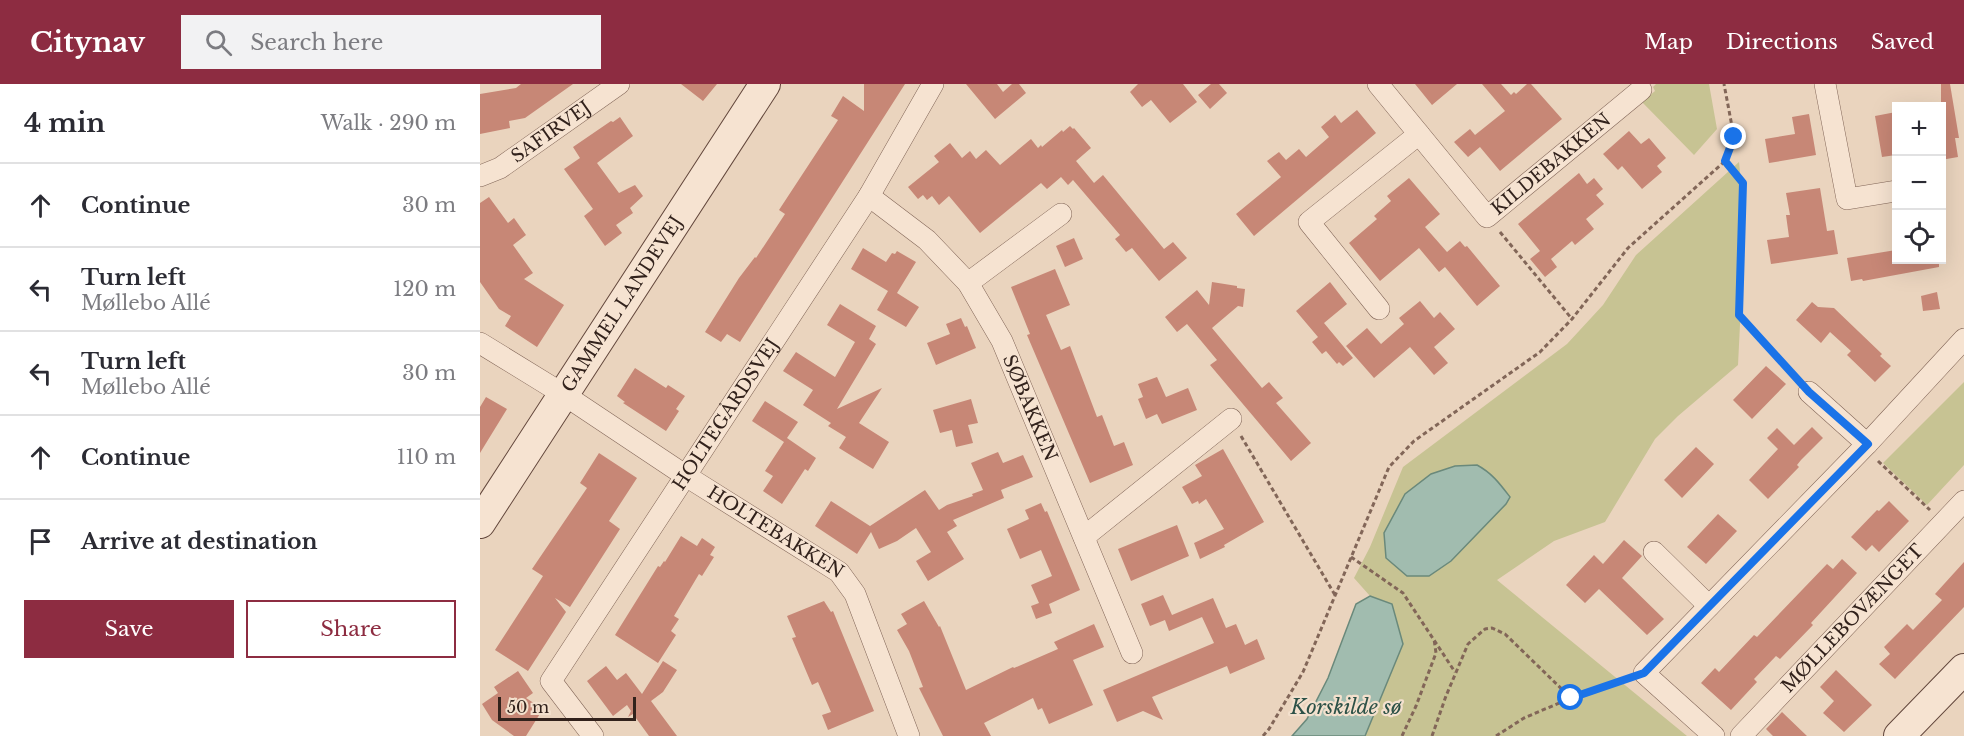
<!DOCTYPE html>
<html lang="en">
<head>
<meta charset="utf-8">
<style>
  :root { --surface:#fff; --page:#f2f2f3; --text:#2b2b33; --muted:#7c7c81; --line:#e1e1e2; --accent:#8d2c41 }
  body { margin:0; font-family:"Libre Baskerville",serif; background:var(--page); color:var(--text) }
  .controls { position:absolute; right:18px; top:18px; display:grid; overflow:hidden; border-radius:0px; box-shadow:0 6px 24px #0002 }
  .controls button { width:54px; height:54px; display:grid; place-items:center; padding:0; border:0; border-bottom:2px solid var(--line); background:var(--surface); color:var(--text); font:30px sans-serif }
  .scale { position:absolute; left:18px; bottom:15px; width:138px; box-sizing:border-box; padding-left:6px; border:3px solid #32221c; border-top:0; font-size:16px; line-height:21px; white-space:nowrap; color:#32221c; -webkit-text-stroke:4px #f3e0cd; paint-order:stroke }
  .stop { position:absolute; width:18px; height:18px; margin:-14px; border:4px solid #1a73e8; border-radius:50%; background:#fff }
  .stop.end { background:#1a73e8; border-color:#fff; box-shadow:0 2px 6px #0008 }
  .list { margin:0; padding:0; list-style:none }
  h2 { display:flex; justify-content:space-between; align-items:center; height:78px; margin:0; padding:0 24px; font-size:26px }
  h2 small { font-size:20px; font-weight:400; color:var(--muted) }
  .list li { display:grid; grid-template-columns:39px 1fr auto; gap:18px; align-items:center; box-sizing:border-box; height:84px; padding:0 24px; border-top:2px solid var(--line) }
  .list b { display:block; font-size:22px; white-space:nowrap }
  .list p { margin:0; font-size:20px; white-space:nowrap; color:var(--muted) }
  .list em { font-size:20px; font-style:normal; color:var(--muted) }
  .actions { display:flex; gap:12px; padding:18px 24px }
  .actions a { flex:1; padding:14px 0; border:2px solid var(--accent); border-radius:0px; text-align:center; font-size:21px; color:var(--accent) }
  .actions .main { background:var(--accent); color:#fff }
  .icon { flex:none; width:33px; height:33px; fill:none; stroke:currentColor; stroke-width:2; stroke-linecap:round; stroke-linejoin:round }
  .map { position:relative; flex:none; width:1484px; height:652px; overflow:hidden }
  header { display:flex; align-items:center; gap:36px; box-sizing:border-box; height:84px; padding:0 30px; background:var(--accent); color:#fff }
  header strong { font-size:28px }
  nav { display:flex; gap:33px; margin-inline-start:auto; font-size:21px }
  .search { width:420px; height:54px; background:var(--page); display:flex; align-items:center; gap:15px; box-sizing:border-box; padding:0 21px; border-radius:0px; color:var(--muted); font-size:22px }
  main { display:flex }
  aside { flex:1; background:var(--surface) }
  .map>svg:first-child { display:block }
  .green { fill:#c7c393 }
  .water { fill:#a1bcaf; stroke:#6a897b; stroke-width:1.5 }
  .building { fill:#c78776 }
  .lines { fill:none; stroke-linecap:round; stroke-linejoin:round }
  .street-casing { stroke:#826658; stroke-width:22 }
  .secondary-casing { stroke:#63473c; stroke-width:32 }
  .path { stroke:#826658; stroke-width:3; stroke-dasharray:4.5 3; stroke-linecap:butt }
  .street { stroke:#f6e3d1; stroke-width:21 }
  .secondary { stroke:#f6e3d1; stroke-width:30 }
  .route { stroke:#1a73e8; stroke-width:8 }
  .labels { text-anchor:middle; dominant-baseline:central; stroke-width:4.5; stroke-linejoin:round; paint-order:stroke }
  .street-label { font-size:18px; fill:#32221c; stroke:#f3e0cd }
  .water-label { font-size:20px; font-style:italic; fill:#2c5147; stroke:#f3e0cd }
</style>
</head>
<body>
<header>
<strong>Citynav</strong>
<div class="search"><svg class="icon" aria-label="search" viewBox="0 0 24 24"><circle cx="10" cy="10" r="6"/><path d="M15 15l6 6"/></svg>Search here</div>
<nav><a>Map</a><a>Directions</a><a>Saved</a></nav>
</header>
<main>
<aside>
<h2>4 min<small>Walk · 290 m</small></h2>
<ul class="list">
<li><svg class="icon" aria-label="ahead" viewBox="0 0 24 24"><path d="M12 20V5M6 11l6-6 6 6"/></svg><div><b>Continue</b></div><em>30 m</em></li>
<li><svg class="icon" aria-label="left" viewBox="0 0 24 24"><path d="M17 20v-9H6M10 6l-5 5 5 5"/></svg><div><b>Turn left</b><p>Møllebo Allé</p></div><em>120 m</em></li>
<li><svg class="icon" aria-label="left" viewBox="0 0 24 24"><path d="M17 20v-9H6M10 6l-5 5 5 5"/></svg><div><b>Turn left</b><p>Møllebo Allé</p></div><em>30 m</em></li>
<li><svg class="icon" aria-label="ahead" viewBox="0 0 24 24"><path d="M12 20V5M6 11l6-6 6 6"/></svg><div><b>Continue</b></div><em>110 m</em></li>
<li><svg class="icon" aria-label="arrive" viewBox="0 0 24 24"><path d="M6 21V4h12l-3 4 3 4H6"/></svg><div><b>Arrive at destination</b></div></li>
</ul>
<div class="actions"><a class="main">Save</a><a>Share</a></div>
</aside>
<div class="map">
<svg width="1484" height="652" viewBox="0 0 1484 652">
  <rect width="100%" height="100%" fill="#ead4be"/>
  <path class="green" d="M1176,0H1229L1237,45L1214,71L1162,18L1175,7L1173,3Z
    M1259,78L1265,139L1258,281L1198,332L1175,355L1125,438L1074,457L1017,496L1207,652H885L923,560L912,520L890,512L874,494L890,463L923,383L1087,260L1123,221L1156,171Z
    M1484,298V381L1447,421L1403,379Z"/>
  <path class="water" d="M997,381C1012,389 1020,400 1030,413L1026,420L971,477L949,492H927L906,474L904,449L925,410L951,390L975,382Z
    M890,512L912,520L923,560L885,652H812L827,635L848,594L876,520Z"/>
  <path class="building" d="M41,0H93L45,34L29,37L30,44L0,50V10L36,4Z
    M201,0H237L223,17Z
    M384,0H425L260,258L247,250L241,258L225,248L259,194L275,173L276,174L305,130L299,126L358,36L351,32L363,12L384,27Z
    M486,0H517L523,8L532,0H539L546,9L515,35Z
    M658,0H703L717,18L690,39L671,16L662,23L650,8Z
    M731,0H739L747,9L730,25L718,11Z
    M935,0H977L952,21Z
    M1002,0H1021L1031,11L1034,8L1036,10L1047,0H1051L1082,35L1020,87L1000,63L988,73L974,58L990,45L995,51L1025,27Z
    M1461,0H1470L1479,54H1475L1478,73L1461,76Z
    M877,26L896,49L774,152L756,130L801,93L787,77L799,68L806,76L819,65L826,73L849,53L841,43L855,31L861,39Z
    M1416,28V71L1402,73L1395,32Z
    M1329,30L1336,71L1289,79L1285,55L1315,50L1312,33Z
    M140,33L153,52L117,79L139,109L155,101L163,112L150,124L153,129L136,141L142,149L125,162L104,132L113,125L84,85L100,74L93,63L131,37L133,38Z
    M590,42L593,45L594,44L611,64L596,77L614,99L623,91L684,165L693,158L707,174L679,197L652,164L646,168L635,155L640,151L593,96L588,101L581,93L567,105L561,99L500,149L469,112L459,121L452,112L447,116L443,111L438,115L428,103L459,78L454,72L470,59L482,74L490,67L496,75L506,66L520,81L551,55L558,64L561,61L562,63L582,46L583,48Z
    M1149,47L1161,60L1169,54L1186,74L1177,82L1182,88L1162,105L1142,82L1138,86L1123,70Z
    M1099,89L1107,100L1114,94L1123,105L1116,111L1124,120L1106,135L1114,145L1095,161L1092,157L1071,175L1077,183L1065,193L1050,175L1060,167L1038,140Z
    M929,94L960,130L945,143L967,168L980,157L985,163L987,162L1020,202L997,222L965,183L959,188L939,164L900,197L869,159L897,135L894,132L911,117L907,112Z
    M1340,104L1347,147L1354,146L1358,170L1291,180L1287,156L1309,153L1306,131H1310L1306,109Z
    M9,113L28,139L34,134L46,151L33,161L53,189L44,195L84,221L57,263L25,242L31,232L19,225L0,198V119Z
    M594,154L603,175L585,183L576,162Z
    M383,164L406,178L412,169L415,170L417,167L436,178L417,209L439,223L426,243L397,226L408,207L371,185Z
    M1416,166V176H1459V183L1383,197L1382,195L1371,197L1367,174Z
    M575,185L590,221L566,231L581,266L590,262L617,333L622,331L634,362L644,358L653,381L610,399L547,251L550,250L531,203Z
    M732,198L757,202V204L765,205L763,223L758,222L732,244L782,304L789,298L803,314L796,319L831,359L811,377L730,281L737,276L707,240L697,248L685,233L717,206L729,221Z
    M850,198L867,220L844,239L873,274L863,282L859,278L857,280L846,267L842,270L832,258L838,253L816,227Z
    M1457,208L1460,225L1443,227L1441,212Z
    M940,217L954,234L960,228L975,245L954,263L968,279L954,291L930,263L894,294L866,262L887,244L901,260L924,240L919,234Z
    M1332,218L1338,223L1354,224L1402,270L1400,272L1411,282L1395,298L1367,271L1371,267L1350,248L1341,259L1316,236Z
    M360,220L396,242L389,255L396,260L357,325L402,304L379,339L409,358L393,385L359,364L366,353L348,342L351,339L323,321L333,306L303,287L316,268L355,293L375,258L347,241Z
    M481,234L485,243L487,242L496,264L456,281L447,259L470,250L466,240Z
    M1286,282L1306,300L1272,335L1253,316Z
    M155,284L186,304L188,301L205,312L196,325L199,327L186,347L143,319L145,318L137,312Z
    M677,293L686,313L708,304L717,326L682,340L677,330L666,335L658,315L663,313L658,300Z
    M6,313L27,325L0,369V323Z
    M491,315L498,339L488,341L493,359L476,363L472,346L460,349L453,326Z
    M285,317L318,338L307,354L336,374L328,387L325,385L302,420L283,407L293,392L285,387L304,358L272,337Z
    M1332,343L1343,354L1321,376L1317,381L1319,383L1288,415L1269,396L1298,365L1287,354L1297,344L1314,361Z
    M1216,363L1234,380L1202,414L1184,396Z
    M743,365L784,438L744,461L745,463L720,475L714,459L744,445L726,415L719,420L718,417L712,420L702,403L722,392L715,381Z
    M518,368L523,379L543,371L553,393L521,406L524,414L473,436L477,442L467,448L484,475L448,497L436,477L451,468L436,444L417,457L399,465L391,448L377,470L335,442L351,417L390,442L445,406L459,426L467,421L493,412L492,410L503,406L491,379Z
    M119,369L157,394L129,437L140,445L90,523L75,514L86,528L48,587L15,566L63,492L52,485L107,404L100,399Z
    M1409,417L1429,437L1399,468L1392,461L1386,467L1371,453L1397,426L1399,427Z
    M561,419L565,428L567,427L600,506L569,520L572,529L556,535L551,522L559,519L551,501L572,492L561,466L540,475L527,445L549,435L545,426Z
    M1238,430L1257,447L1226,480L1207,463Z
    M697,441L709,472L651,497L638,465Z
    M201,452L217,462L222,454L235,463L230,471L234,473L222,492L219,490L194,532L199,535L191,547L196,551L178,579L135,551L178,482L180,483L184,477L185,478Z
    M1144,456L1162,472L1142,494L1184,535L1167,551L1119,505L1105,519L1086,501L1114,471L1123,480Z
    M1362,475L1377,489L1331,539L1333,541L1300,575L1296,572L1274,595L1277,598L1251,626L1221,599L1235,584L1239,588L1274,551L1277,553L1347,480L1353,485Z
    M1484,478V523L1415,595L1399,580L1410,570L1404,563L1427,540L1433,546L1462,516L1455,510Z
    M683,511L692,531L733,514L746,544L756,540L765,561L777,555L785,575L750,590L747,582L672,613L683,636L663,627L637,638L623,606L734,559L722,533L689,547L685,536L670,542L661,520Z
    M344,517L351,528L353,527L394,627L348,646L342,631L351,628L338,598L332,601L312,554L316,553L307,532Z
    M444,517L459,543L460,542L486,606L533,583L534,584L578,565L574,558L614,540L624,563L593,576L613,621L569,640L562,624L558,626L553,614L504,639L511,652H463L439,604L443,603L429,567L417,546L427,540L421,530Z
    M183,577L197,586L183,608L171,617L197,652H169L153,630L148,633L151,627L147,621L133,632L107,597L126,582L137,596L146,589L162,610Z
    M1356,586L1392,621L1364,648L1343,629L1354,617L1340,603Z
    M38,587L53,609L46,614L63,625L46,652H34L12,636L2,620L18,609L14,603Z
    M1302,628L1327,652H1293L1286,645Z"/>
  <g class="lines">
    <defs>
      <g id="street">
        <path id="s1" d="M898,0L1007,133L1161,6"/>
        <path d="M1345,0L1367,115L1416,107"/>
        <path id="s2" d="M0,92L20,84L139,0"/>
        <path id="s3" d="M389,112L447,156L488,199L522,257L652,569"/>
        <path d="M488,199L581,130"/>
        <path d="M899,225L829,138L939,50"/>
        <path id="s4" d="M0,259L83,310L206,392L359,488L375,510L429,652"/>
        <path d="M1329,308L1387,360"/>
        <path d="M604,453L751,335"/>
        <path d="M1174,468L1229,522"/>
        <path id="s5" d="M113,652L71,597L389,112L453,0"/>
        <path d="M1234,652L1164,589L1387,360L1484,255"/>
        <path id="s6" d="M1261,652L1484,417"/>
      </g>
      <g id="secondary">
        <path id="s7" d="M0,439L285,0"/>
        <path d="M1419,652L1484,585"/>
      </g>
    </defs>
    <use href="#street" class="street-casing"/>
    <use href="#secondary" class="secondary-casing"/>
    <path class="path" d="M1245,77L1263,99L1259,231L1317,295
      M1020,148L1092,235
      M761,352L855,511
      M1398,377L1450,426
      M871,473L923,509L975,588
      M783,652L789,645L823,588L909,383L934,357L1060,268L1092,235L1148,164L1245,77L1254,53L1244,0
      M922,652L936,622L956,569L954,555
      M952,652L966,612L988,560L1005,545L1012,544L1025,550L1091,614L1145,596
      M1016,652L1044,634L1091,614"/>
    <use href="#street" class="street"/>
    <use href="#secondary" class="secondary"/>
  </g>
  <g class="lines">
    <path class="route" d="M1091,614L1164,589L1388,360L1329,308L1259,231L1263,99L1245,77L1254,53"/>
  </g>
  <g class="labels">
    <g class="street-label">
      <text stroke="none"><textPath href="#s2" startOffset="84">SAFIRVEJ</textPath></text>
      <text stroke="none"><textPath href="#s1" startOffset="255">KILDEBAKKEN</textPath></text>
      <text stroke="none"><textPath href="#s7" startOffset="261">GAMMEL LANDEVEJ</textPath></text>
      <text stroke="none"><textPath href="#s3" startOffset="272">SØBAKKEN</textPath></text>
      <text stroke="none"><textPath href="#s5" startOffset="388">HOLTEGÅRDSVEJ</textPath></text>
      <text stroke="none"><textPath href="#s4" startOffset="351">HOLTEBAKKEN</textPath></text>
      <text stroke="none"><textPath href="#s6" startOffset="162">MØLLEBOVÆNGET</textPath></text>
    </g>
    <g class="water-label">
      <text x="866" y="623">Korskilde sø</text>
    </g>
  </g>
</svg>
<div class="controls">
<button>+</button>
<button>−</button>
<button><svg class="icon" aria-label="locate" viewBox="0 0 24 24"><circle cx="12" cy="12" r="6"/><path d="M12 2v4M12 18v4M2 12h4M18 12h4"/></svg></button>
</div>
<div class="scale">50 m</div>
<div class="stop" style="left:1091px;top:614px"></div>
<div class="stop end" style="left:1254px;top:53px"></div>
</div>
</main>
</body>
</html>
